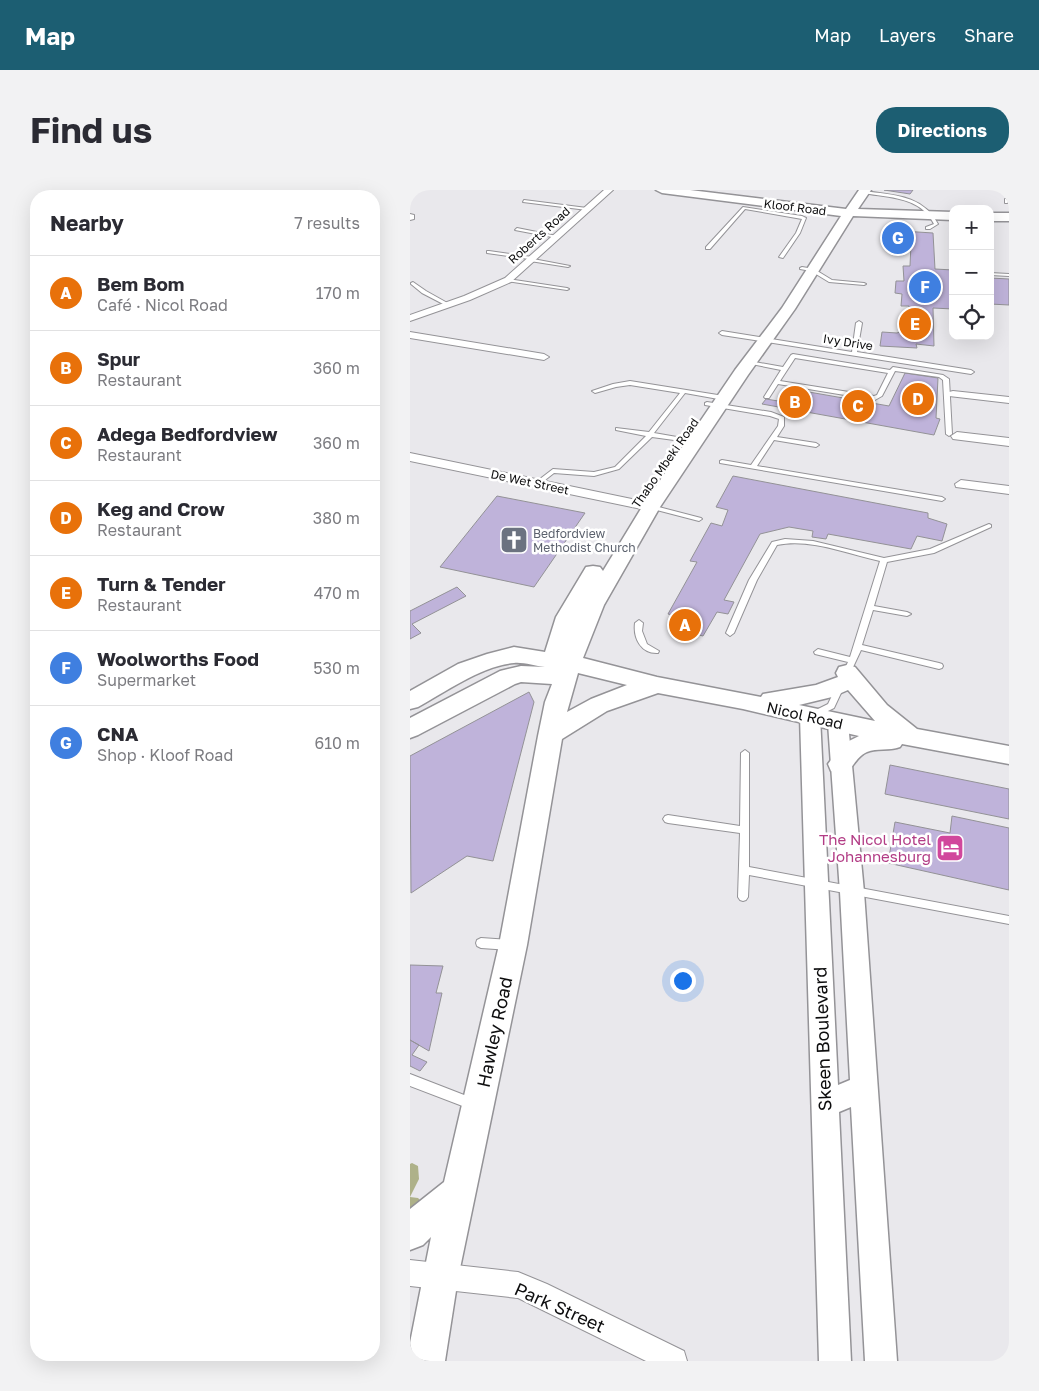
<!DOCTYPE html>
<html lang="en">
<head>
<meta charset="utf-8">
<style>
  :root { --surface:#fff; --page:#f2f2f3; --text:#2b2b33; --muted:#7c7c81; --line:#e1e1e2; --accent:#1c5e72 }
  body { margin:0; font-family:"Golos Text",sans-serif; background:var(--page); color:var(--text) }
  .controls { position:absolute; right:15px; top:15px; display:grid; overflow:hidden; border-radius:10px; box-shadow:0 5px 20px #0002 }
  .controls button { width:45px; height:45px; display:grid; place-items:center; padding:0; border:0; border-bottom:1px solid var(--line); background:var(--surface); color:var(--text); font:25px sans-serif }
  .you { position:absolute; left:272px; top:790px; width:18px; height:18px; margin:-12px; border:4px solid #fff; border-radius:50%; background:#1a73e8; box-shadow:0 0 0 8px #1a73e833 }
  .badge { display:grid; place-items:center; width:32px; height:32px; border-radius:50%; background:var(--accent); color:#fff; font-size:16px; font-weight:700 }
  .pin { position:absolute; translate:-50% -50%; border:2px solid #fff; box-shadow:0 1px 5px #0006 }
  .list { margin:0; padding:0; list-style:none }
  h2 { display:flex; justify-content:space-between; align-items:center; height:65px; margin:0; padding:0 20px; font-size:21px }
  h2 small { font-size:16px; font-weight:400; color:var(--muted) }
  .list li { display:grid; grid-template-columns:32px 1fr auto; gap:15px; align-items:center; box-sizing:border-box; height:75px; padding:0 20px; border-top:1px solid var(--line) }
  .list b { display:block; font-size:19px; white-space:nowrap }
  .list p { margin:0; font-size:16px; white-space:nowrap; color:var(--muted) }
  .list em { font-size:16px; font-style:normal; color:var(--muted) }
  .icon { flex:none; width:28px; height:28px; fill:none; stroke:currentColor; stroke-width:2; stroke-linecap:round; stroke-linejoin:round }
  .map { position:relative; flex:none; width:599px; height:1171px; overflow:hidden; border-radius:20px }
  header { display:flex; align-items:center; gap:30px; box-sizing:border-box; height:70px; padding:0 25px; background:var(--accent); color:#fff }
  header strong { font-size:24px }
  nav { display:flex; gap:28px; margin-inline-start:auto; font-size:18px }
  .intro { display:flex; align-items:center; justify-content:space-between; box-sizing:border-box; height:120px; padding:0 30px }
  h1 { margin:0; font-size:35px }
  .button { padding:12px 22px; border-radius:20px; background:var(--accent); color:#fff; font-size:18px; font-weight:700 }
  main { display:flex; gap:30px; padding:0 30px }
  aside { flex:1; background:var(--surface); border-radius:20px; box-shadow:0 5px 20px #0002 }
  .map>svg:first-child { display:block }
  .forest { fill:#aeb189 }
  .building { fill:#bfb3da; stroke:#939296 }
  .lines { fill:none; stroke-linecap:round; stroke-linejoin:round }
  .service-casing { stroke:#949397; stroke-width:2 }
  .minor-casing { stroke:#949397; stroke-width:2 }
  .tertiary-casing { stroke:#949397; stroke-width:3 }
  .secondary-casing { stroke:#949397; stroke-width:3 }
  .service { fill:#fff; fill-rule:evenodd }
  .minor { fill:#fff; fill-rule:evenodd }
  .tertiary { fill:#fff; fill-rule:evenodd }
  .secondary { fill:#fff; fill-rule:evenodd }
  .labels { text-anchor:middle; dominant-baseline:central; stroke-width:5; stroke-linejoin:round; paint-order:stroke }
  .far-street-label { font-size:12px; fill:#0d0d0e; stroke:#fff }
  .far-worship-label { font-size:12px; fill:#5b616d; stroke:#fff; text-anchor:start }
  .street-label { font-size:15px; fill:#0d0d0e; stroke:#fff }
  .hotel-label { font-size:15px; fill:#b23c85; stroke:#fff; text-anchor:end }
  .near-street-label { font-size:18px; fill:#0d0d0e; stroke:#fff }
</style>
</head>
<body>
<header>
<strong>Map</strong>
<nav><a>Map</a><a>Layers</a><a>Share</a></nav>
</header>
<div class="intro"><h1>Find us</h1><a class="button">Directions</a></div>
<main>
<aside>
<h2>Nearby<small>7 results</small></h2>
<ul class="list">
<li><span class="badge" style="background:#e8710a">A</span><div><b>Bem Bom</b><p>Café · Nicol Road</p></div><em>170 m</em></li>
<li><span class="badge" style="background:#e8710a">B</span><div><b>Spur</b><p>Restaurant</p></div><em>360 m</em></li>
<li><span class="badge" style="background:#e8710a">C</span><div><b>Adega Bedfordview</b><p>Restaurant</p></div><em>360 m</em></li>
<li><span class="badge" style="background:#e8710a">D</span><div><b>Keg and Crow</b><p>Restaurant</p></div><em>380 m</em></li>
<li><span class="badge" style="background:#e8710a">E</span><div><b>Turn &amp; Tender</b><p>Restaurant</p></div><em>470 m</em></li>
<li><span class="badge" style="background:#3f7fe0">F</span><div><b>Woolworths Food</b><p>Supermarket</p></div><em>530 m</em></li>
<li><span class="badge" style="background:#3f7fe0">G</span><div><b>CNA</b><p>Shop · Kloof Road</p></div><em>610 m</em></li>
</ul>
</aside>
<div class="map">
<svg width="599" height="1171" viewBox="0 0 599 1171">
  <rect width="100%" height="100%" fill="#e9e8ec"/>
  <path class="forest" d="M2,973L8,976L9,989L0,1007L8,1008L13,1013L0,1038V974Z"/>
  <path class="building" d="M474,0H503L500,4Z
    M477,40L523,43L525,79L543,80V119L523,118L524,156L506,154L507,158L470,156L472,142L487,143L499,138V116H491L492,104L485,103L486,91H494L493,76H500L501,54L491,50L478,49Z
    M580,88L599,89V115L580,114Z
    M495,183L528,188L526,228L530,229L524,245L352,214L356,209L368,211L376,198L479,216Z
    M323,286L518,323V328L537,334L532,351L507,346L501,359L418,344L416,349L402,347L403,341L379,337L350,344L314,410L324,412L318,424L307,422L293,446L264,439L272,427L258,424L287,372L280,371L301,333L312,336L318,320L306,317Z
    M87,306L175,323L124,397L30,377Z
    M47,397L56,406L2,434L11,443L0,449V421Z
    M119,502L124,512L83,671L57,666L1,703L0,566Z
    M480,575L599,599V629L475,604Z
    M542,626L599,638V700L478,673L485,632L540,643Z
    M0,775L33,776L26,803H32L19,861L0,850Z
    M0,850L9,855L2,865L17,872L10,881L0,876Z"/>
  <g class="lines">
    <defs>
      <path id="service" d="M454,1C483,5 513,5 528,34L520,39H516V37L524,34C510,6 479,8 453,3Z
        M114,10L177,18L179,19L177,20L113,12Z
        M333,17L392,26L396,28L390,43L373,68L369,67L386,43L392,29L335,19L300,59H296V57Z
        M107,38L147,46L149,47L147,48L105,40Z
        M79,61L122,67L124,68L123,69L160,76L158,77L120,71L118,70L119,69L77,63V61Z
        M392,77L404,79L422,90L454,93L456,94L454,95L419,92L401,81L390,79V78Z
        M580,83L599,84V86L580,85Z
        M98,89L157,98L159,99L157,100L96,91V90Z
        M3,92L16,101L41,115L37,116L12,103L1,94V93Z
        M449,131L452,133L447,162L561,180L564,182L561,184L312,145L309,143L312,141L442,162L446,133Z
        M383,164L480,180L483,177L533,185L539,189L542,244L539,246L536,244L533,190L529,187L485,181L472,206L465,210L368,194L359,208H355L354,207L371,180L336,173L339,171L373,177L381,165ZM385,168L478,183L467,205L464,206L370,191Z
        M220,191L314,206L317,208L314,210L275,203L244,243L284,250L286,251V253L242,247L209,279L184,286L144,283L130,294H126V292L143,279L184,282L205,277L236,246L206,240V238L239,242L270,203L220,195L206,197L185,203L182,201L203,194Z
        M297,212L361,222L374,227V236L367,247L406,253L409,255L406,257L364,250L347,276L532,307L535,309L532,311L310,273V271L312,270L341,275L368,236L369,229L360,226L295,215V213Z
        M241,315L291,328L292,329L289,331L239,318V316Z
        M579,334L581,335V337L524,363L477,372L464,416L497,422L501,424L497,426L463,420L452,455L529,473L532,474L533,476L532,478L529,479L451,460L424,518L406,527H400L399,525L400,523L418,514L438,472L405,464L404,462L408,459L440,467L470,371C437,364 401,348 367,355L347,390L324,443L320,446L316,443L339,390L362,352L375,349L403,351L474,368L520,359Z
        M229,430L233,433L232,441L237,454L249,461L248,463C231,464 223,448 225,433Z
        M335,560L339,563V677L599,726V734L339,685L338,707L336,710L333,711L330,710L328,707L330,643L258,633L255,632L253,629L255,626L258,625L330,636L331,563Z
        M71,748L101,750L105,752L106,755L105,758L101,760L71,758L67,756L66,753L67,750Z
        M0,884L67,910L69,914L67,918L63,920L0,896Z"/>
      <path id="minor" d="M194,0H203L101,92L60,110L0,131V125L54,106L95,88Z
        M595,9H599V13H595Z
        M0,24L4,25V29L0,30Z
        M0,142L134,164L139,167L134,170L0,148Z
        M543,201L599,207V213L539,206L537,204L539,202Z
        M547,242L599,248V256L543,249L541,246Z
        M0,263L241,313L248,317L241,321L0,271Z
        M551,290L599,296V304L546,297L545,294Z
        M0,1070L108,1082L137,1094L274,1161L277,1171H236L108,1108L0,1096Z"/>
      <path id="tertiary" d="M400,519L407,521L410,526L428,895L440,890L430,702L418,533L421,528L428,526L435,528L438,533L454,702L487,1171H455L441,917L429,922L441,1171H409L390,526L393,521Z"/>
      <path id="secondary" d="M246,0H280L436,19L449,0H461L448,19L543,22V30L443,26L385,119L338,185L250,317L194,415L173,468L247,487L351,507L353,504L406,495L428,487L426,483L429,477L437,475L445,477L477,515L507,539L599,556V574L492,554L490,557C479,561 467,558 457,562C441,569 444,588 421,581L418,574L433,554L449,546L333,519L248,503L197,521L152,549L117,755L48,1088L35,1171H0V1153L21,1047L13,1055L0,1060V1019L34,992L89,755L128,546L135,512L142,494L111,492L105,494L8,545L0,548V528L90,481L111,476L135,477C125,476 113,472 104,473C73,475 35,502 8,517L0,519V501L48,474L77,464L104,457L135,462L146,427L176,377L183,376L190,377L193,381L232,317L325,180L372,118L431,26L252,3ZM168,483L217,495L181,509L157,522ZM438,500L465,531L389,515L422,507Z
        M580,23H599V31H580Z"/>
    </defs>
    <use href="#service" class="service-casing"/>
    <use href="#minor" class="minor-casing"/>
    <use href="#tertiary" class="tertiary-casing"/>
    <use href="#secondary" class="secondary-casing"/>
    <use href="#service" class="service"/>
    <use href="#minor" class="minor"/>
    <use href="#tertiary" class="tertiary"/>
    <use href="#secondary" class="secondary"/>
  </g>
  <defs>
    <symbol id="church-square" viewBox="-11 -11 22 22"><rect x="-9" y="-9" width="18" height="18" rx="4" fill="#6b7280" stroke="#fff"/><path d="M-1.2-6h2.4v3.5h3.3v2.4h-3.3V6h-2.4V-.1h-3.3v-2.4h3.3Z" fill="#fff"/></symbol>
    <symbol id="hotel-square" viewBox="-11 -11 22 22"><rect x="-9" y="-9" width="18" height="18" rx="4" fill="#d1479c" stroke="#fff"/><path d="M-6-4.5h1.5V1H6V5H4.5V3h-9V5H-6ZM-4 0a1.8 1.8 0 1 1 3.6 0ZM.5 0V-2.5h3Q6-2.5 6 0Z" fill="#fff"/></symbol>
  </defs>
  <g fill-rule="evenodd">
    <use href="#church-square" x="88" y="334" width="32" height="32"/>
    <use href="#hotel-square" x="524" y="642" width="32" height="32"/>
  </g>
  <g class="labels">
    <g class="far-street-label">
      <text transform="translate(385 17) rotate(7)">Kloof Road</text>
      <text transform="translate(129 45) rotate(-42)">Roberts Road</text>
      <text transform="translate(438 152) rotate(9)">Ivy Drive</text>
      <text transform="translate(255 273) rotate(-55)">Thabo Mbeki Road</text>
      <text transform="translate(120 292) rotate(12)">De Wet Street</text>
    </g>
    <g class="far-worship-label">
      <text x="123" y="343">Bedfordview<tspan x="123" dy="14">Methodist Church</tspan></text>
    </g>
    <g class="street-label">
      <text transform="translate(395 525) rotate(13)">Nicol Road</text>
    </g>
    <g class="hotel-label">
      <text x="521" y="649">The Nicol Hotel<tspan x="521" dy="17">Johannesburg</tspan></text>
    </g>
    <g class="near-street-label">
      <text transform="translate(84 842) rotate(-78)">Hawley Road</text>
      <text transform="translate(412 849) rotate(-92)">Skeen Boulevard</text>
      <text transform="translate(150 1117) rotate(24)">Park Street</text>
    </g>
  </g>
</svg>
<div class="controls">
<button>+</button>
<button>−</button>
<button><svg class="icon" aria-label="locate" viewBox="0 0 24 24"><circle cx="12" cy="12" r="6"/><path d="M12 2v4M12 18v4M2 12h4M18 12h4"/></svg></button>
</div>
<div class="you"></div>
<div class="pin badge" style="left:275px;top:435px;background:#e8710a">A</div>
<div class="pin badge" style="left:385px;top:212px;background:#e8710a">B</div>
<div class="pin badge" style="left:448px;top:216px;background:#e8710a">C</div>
<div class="pin badge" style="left:508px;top:209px;background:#e8710a">D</div>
<div class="pin badge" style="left:505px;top:134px;background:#e8710a">E</div>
<div class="pin badge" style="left:515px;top:97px;background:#3f7fe0">F</div>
<div class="pin badge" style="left:488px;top:48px;background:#3f7fe0">G</div>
</div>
</main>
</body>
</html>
